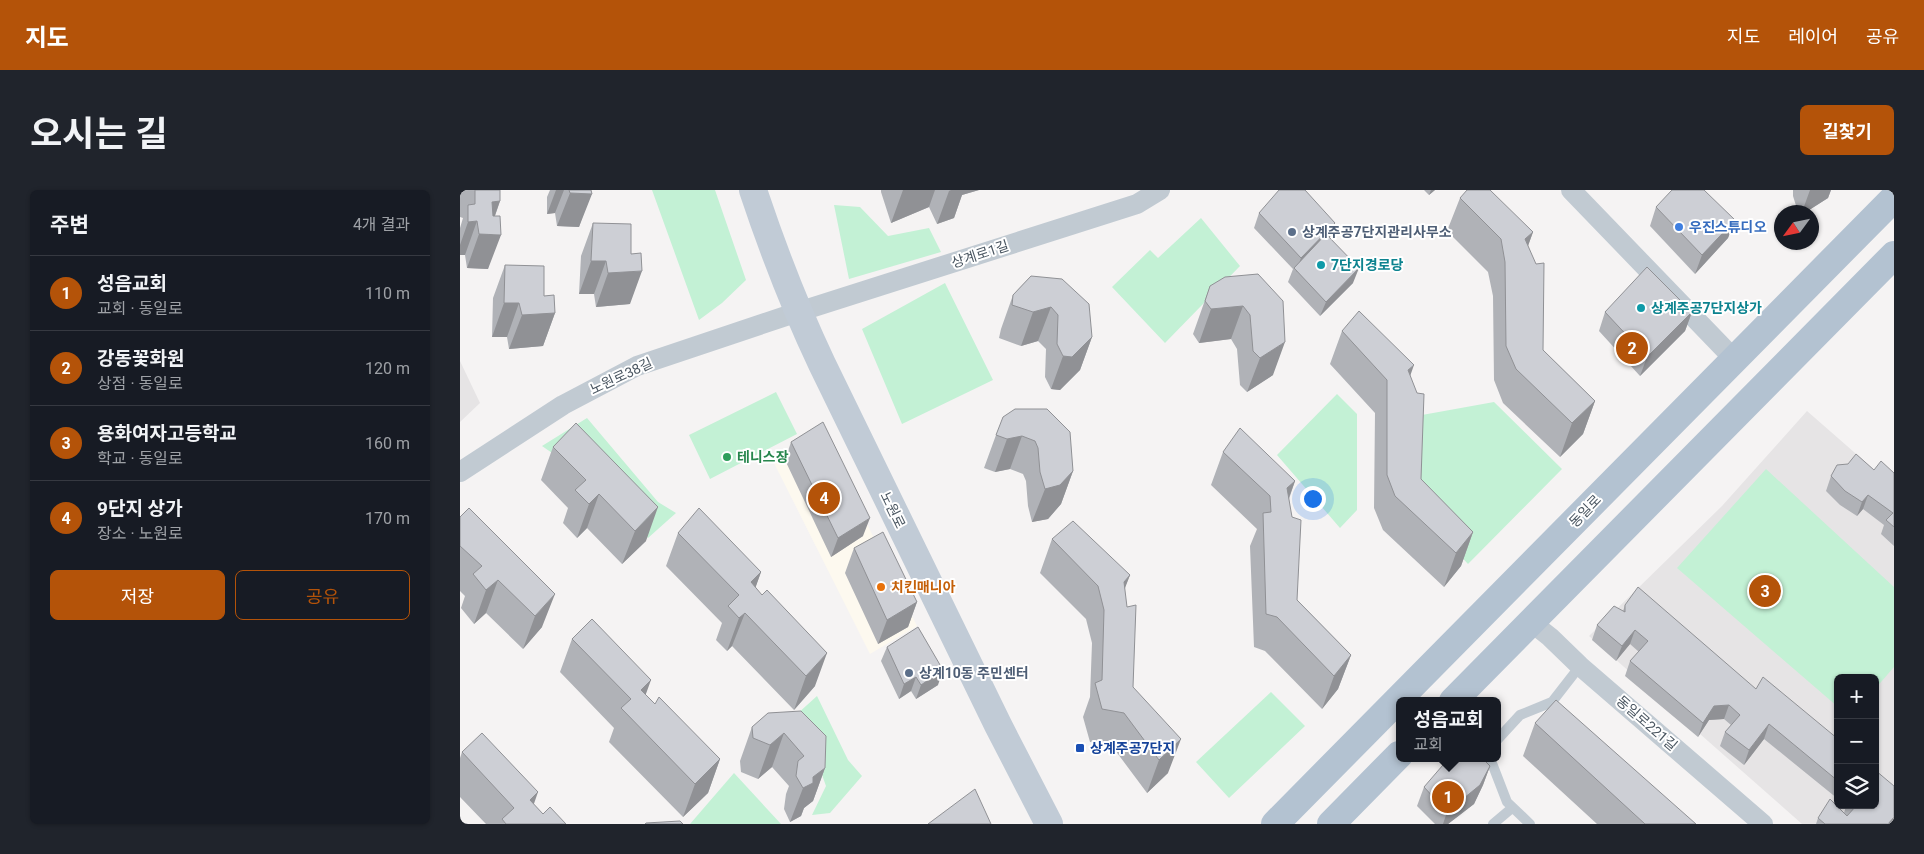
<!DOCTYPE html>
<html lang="ko">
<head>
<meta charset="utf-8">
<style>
  :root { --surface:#171b24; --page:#20242c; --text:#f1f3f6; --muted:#9ea1a6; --line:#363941; --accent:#b45309 }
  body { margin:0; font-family:Roboto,"Noto Sans KR",sans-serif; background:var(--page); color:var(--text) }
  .controls { position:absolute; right:15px; bottom:15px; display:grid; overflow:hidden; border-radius:8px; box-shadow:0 1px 4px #0004 }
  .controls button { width:45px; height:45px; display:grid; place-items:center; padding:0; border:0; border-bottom:1px solid var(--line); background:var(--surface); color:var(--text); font:25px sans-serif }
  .compass { position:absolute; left:1314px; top:15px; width:45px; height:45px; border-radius:50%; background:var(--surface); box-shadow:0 1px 4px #0004; rotate:237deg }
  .you { position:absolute; left:852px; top:308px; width:18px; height:18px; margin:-12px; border:4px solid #fff; border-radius:50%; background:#1a73e8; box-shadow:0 0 0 8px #1a73e833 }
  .badge { display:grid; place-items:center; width:32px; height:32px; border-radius:50%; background:var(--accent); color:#fff; font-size:16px; font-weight:700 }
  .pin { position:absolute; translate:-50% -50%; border:2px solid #fff; box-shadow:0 1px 5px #0006 }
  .popup { position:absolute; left:936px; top:507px; width:105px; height:65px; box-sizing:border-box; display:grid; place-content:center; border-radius:8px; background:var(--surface); filter:drop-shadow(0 1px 4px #0005); font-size:16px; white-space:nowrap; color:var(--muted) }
  .popup b { font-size:19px; color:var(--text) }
  .popup::after { content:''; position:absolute; left:50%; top:100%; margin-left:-10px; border:10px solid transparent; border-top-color:var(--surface) }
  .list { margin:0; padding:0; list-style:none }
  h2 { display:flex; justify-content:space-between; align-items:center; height:65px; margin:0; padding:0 20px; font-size:21px }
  h2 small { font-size:16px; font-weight:400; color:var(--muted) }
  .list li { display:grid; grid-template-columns:32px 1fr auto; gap:15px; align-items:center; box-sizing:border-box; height:75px; padding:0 20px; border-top:1px solid var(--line) }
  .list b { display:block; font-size:19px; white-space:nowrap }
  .list p { margin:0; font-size:16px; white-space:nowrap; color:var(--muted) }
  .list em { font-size:16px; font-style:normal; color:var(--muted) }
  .actions { display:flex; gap:10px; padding:15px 20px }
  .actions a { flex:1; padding:11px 0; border:1px solid var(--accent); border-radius:8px; text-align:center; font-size:18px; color:var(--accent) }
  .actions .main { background:var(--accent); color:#fff }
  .icon { flex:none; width:28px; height:28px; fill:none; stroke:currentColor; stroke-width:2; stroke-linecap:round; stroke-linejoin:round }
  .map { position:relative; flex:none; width:1434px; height:634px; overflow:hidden; border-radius:8px }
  header { display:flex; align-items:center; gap:30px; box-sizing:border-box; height:70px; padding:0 25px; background:var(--accent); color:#fff }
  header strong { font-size:24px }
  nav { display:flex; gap:28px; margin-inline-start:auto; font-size:18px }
  .intro { display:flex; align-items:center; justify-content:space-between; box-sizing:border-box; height:120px; padding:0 30px }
  h1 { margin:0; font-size:35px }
  .button { padding:12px 22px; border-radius:8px; background:var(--accent); color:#fff; font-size:18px; font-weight:700 }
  main { display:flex; gap:30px; padding:0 30px }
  aside { flex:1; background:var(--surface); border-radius:8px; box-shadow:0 1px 4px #0004 }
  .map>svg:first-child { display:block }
  .commercial { fill:#fdf9ef }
  .education { fill:#e6e4e5; fill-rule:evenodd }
  .green { fill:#c3f1d5 }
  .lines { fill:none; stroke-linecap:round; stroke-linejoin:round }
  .service { stroke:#c1cad2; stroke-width:10 }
  .minor { stroke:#c1cad2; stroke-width:20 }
  .secondary { stroke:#c1cbd6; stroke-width:28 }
  .primary { stroke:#b3c2d1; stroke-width:28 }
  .wall { fill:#b0b2b7 }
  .shaded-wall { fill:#909195 }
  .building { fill:#cdcfd5; stroke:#909195 }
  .shop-dot { fill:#3f7fe0; stroke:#fff; stroke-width:2 }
  .service-dot { fill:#5c6f8a; stroke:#fff; stroke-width:2 }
  .culture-dot { fill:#0f9aa8; stroke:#fff; stroke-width:2 }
  .leisure-dot { fill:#2e9e5b; stroke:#fff; stroke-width:2 }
  .food-dot { fill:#e8710a; stroke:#fff; stroke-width:2 }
  .transit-dot { fill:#1a4fb4; stroke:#fff; stroke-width:2 }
  .labels { text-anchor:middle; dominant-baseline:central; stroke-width:4; stroke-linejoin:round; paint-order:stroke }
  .shop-label { font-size:14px; font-weight:bold; fill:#366cbe; stroke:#fff; text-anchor:start }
  .service-label { font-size:14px; font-weight:bold; fill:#4e5e75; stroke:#fff; text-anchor:start }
  .street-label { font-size:14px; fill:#4a5661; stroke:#fff }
  .culture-label { font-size:14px; font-weight:bold; fill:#0d838f; stroke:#fff; text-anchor:start }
  .leisure-label { font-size:14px; font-weight:bold; fill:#27864d; stroke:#fff; text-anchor:start }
  .food-label { font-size:14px; font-weight:bold; fill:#c56008; stroke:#fff; text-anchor:start }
  .transit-label { font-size:14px; font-weight:bold; fill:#164399; stroke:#fff; text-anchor:start }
</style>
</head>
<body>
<header>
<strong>지도</strong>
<nav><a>지도</a><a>레이어</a><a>공유</a></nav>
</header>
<div class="intro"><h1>오시는 길</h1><a class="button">길찾기</a></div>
<main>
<aside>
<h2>주변<small>4개 결과</small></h2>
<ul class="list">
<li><span class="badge">1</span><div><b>성음교회</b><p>교회 · 동일로</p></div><em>110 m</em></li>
<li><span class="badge">2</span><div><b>강동꽃화원</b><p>상점 · 동일로</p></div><em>120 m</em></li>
<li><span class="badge">3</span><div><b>용화여자고등학교</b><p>학교 · 동일로</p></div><em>160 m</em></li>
<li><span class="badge">4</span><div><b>9단지 상가</b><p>장소 · 노원로</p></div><em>170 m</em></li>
</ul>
<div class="actions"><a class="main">저장</a><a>공유</a></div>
</aside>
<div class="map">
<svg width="1434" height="634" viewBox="0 0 1434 634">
  <rect width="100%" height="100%" fill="#f5f3f3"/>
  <path class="commercial" d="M361,240L457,436L410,464L313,271Z"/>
  <path class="education" d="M0,171L20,213L0,232Z
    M1347,221L1434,297V634H1342L1129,446L1262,316ZM1378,488H1415V615H1378Z"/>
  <path class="green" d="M192,0H255L286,90L262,113L239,130Z
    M374,15L400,17L428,46L469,38L481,62L389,89Z
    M741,28L780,76L705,153L652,97L690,60L698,68Z
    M485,93L533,190L442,234L402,139Z
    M316,202L337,244L250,289L229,245Z
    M877,204L897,224V320L880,338L817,265Z
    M1034,212L1102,279L1008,374L955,317L962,225Z
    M127,228L198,312L216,323L188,348L105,260L95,265L82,256Z
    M1306,279L1434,397V477L1415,499V488H1378V517L1217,378Z
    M811,502L845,536L769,608L736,572Z
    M357,506L388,570L402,586L370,623L352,625L366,596L357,571L326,534Z
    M274,583L321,634H230Z"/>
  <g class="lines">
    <path class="service" d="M1037,550L1060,525L1092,512L1120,476
      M1030,568L1047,612L1070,634
      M1033,634L1052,618"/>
    <path class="minor" d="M1111,0L1275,170
      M0,282L103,215L177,176L338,122L677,14L700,0
      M1071,432L1090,447L1120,476L1303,634"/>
    <path class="secondary" d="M293,0C313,60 335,117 362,174L538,535L589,634"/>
    <path class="primary" d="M993,511L1434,65
      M815,634L1434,8
      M871,634L939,565"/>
  </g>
  <path class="wall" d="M0,0H40V11L35,26L28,79L7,78L5,65H0V38L3,28L0,27Z
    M90,0H131L119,37L97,36L95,23L87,24V7Z
    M421,0H519L502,5L494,28L477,34L469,17L431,33L421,2Z
    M964,0H975L969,5Z
    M1333,0H1371L1368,8L1346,22H1338L1333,6Z
    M1000,8L1073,42L1068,56L1083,160L1135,211L1123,244L1100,267L1043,213L1034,190L1033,106L1028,82L987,41Z
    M1196,17L1275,30L1268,48L1235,84L1190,36Z
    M799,23L869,48L893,93L860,126L828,92L833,79L794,38Z
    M133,33L171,64L170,114L136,117L134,104H119L121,66Z
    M45,75L84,106L95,123L83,156L49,159L47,147H32L33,108Z
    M798,84L813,185L787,202L780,195L777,159L771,149L739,153L733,144L750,96Z
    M571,86L632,147L620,180L600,200L591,199L585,187L586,159L578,151L561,156L539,148L541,139L553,105Z
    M1145,122H1232L1225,141L1180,186L1139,141Z
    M882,141L950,186L961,289L1013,342L1001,376L984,397L923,340L914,318L915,223L870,174Z
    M555,219L613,281L601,314L588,329L572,332L568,316L566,291L563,284L550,279L535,282L524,278L536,245Z
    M331,252L403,346L371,367L325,270Z
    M93,257L186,351L162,374L127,338L117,348L103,333L108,318L81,290Z
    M763,262L835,291L829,309L837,410L891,465L878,499L862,519L805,461L794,457L790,356L797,339L751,295Z
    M1414,280L1434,283V356L1421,344L1424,335L1403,319L1397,326L1380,315L1366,301L1371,286Z
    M9,318L82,437L63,459L26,423L14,434L1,418L5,406L0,401V327Z
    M218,343L301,382L295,398L355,496L334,520L272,456L267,461L256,450L262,433L206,376Z
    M592,349L670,385L664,399L673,497L708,583L687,603L652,556L630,552L623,527L630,507L632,453L626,429L580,383Z
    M394,358L457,412L448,437L418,454L385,383Z
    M1165,415L1296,499L1378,549V609L1304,549L1284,575L1260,556L1265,542L1271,535L1264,529L1249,530L1238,547L1165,486L1170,471L1179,462L1170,454L1156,471L1132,450L1137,435L1163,421Z
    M112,449L185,505L195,514L260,569L248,603L223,627L149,552L154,538L100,482Z
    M427,457L478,495L456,509L451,501L439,509L421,471Z
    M308,523L365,578L353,611L344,618L341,626L330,632L324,619L326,604L329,596L312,577L298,589L281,582L280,571L292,537Z
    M1075,533L1236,634H1137L1063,566Z
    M2,562L74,615L83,624L106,634H26L0,607V568Z
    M1030,576L1023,595L1014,614L988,634H975L957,616L964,597Z
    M1385,615H1415L1434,634H1356L1358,628L1384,623L1386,616Z"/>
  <path class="shaded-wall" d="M96,0H104L95,23L87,24Z
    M443,0H475L469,17L431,33Z
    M491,0H519L502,5L494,28L477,34L489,1Z
    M971,0H975L969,5Z
    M1350,0H1371L1368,8L1346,22H1342Z
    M110,3L132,4L119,37L97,36Z
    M40,11L28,45H41L28,79L7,78L19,44L32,12Z
    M1275,30L1268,48L1235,84L1242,65Z
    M17,31L5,65H0V55L8,32Z
    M875,33L870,47L836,82L841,68Z
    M1073,42L1061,75L1065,49Z
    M131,71H146L134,104H119Z
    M899,78L893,93L860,126L866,112Z
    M182,81L170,114L136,117L148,83Z
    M44,113H59L47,147H32Z
    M783,116L771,149L739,153L751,119Z
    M591,117L578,151L561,156L573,122Z
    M1232,122L1225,141L1180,186L1187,167Z
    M95,123L83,156L49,159L62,125Z
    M632,147L620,180L600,200L591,199L603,166Z
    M825,152L813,185L787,202L800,168Z
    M954,175L942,209L948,180Z
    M1135,211L1123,244L1100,267L1112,233Z
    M562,246L550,279L535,282L547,249Z
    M613,281L601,314L588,329L572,332L585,299Z
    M835,291L823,324L827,298Z
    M139,304L127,338L117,348L129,314Z
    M1408,305L1403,319L1397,326L1402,312Z
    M198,317L186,351L162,374L175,341Z
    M410,328L403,346L371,367L378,348Z
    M1013,342L1001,376L984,397L996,363Z
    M301,382L289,416L291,392Z
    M670,385L657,419L664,392Z
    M38,390L26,423L14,434L26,400Z
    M95,404L82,437L63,459L75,426Z
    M457,412L448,437L418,454L427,430Z
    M285,423L272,456L267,461L279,428Z
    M1175,440L1170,454L1156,471L1162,456Z
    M367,463L355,496L334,520L346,486Z
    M891,465L878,499L862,519L874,486Z
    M483,480L478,495L456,509L461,495Z
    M456,487L451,501L439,509L444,494Z
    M191,490L179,523L181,500Z
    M1269,515L1264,529L1249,530L1238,547L1243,533L1254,516Z
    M1309,534L1304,549L1284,575L1289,560Z
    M324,543L312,577L298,589L310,555Z
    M721,549L708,583L687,603L699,570Z
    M260,569L248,603L223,627L235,594Z
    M1030,576L1023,595L1014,614L988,634H983L987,622Z
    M365,578L353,611L344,618L341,626L330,632L343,598L353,587Z
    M78,602L67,634L70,610Z
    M1434,627V634H1428Z"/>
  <path class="building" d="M15,0H40V11L32,12L33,26H40L41,45L19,44L17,31L8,32V15L15,14Z
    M109,0H131L132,4L110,3Z
    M819,0H845L875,33L841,68L799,23Z
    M1007,0H1030L1073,42L1065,49L1076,74L1084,73L1083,160L1135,211L1112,233L1056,179L1046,156L1045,72L1041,49L1000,8Z
    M1212,0H1244L1275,30L1242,65L1196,17Z
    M133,33L171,34V64L181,63L182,81L148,83L146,71H131Z
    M866,44L899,78L866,112L834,78Z
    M45,75L84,76V106L94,105L95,123L62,125L59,113H44Z
    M1187,77L1232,122L1187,167L1145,122Z
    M798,84L823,111L825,152L800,168L793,161L790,125L783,116L751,119L745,111L750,96L765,87Z
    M571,86L602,89L629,114L632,147L612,167L603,166L597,154L598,125L591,117L573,122L552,115L553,105Z
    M899,121L954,175L948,180L957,203L964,204L961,289L1013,342L996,363L935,306L927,285V190L882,141Z
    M555,219H587L610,242L613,281L600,295L585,299L580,282L578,258L575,251L562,246L547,249L536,245L543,227Z
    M363,232L410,328L378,348L331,252Z
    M116,233L198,317L175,341L139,304L129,314L115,300L126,290L93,257Z
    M780,238L835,291L827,298L832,327L841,330L837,410L891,465L874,486L817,427L806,424L803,323L811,322L810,306L763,262Z
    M1396,264L1414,280L1421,271L1434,283V337L1426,330L1433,323L1408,305L1402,312L1385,301L1371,286L1377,275L1388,274Z
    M9,318L95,404L75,426L38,390L26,400L13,384L22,376L0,356V327Z
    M239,318L301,382L291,392L302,405L307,400L367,463L346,486L285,423L279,428L268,416L279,405L218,343Z
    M613,331L670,385L664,392L667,417L676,415L673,497L721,549L699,570L664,523L642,519L635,493L642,490L644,420L638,396L592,349Z
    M423,342L457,412L427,430L394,358Z
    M1178,397L1296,499L1303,487L1378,549V591L1309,534L1289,560L1265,542L1280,525L1269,515L1254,516L1243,533L1170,471L1188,451L1175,440L1162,456L1137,435L1154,416L1165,422V415Z
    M132,429L191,490L181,500L195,514L199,507L260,569L235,594L161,518L171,509L112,449Z
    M458,437L483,480L461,495L456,487L444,494L427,457Z
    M1096,510L1236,634H1185L1075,533Z
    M341,521L366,546L365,578L353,587V593L343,598L336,586L338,571L344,566L324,543L310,555L293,548L292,537L308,523Z
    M22,543L78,602L70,610L83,624L90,617L106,634H46L42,629L54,618L2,562Z
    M989,568H1022L1030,576L1020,595L987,622L964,597Z
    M1415,580L1434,596V627L1428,634H1365L1358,628L1370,609L1387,626L1396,616V615H1415Z
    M515,599L531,634H468Z
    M220,631L223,634H185L186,633Z"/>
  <circle class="shop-dot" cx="1219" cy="37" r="5"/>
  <g class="service-dot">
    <circle cx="832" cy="42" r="5"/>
    <circle cx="449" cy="483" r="5"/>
  </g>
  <g class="culture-dot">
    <circle cx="861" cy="75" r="5"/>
    <circle cx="1181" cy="118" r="5"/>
  </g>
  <circle class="leisure-dot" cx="267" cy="267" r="5"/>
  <circle class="food-dot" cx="421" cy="397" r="5"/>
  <rect class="transit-dot" x="615" y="553" width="10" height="10" rx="2.5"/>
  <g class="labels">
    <g class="shop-label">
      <text x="1229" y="37">우진스튜디오</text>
    </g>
    <g class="service-label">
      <text x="842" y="42">상계주공7단지관리사무소</text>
      <text x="459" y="483">상계10동 주민센터</text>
    </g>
    <g class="street-label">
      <text transform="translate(520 64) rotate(-18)">상계로1길</text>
      <text transform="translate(161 186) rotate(-25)">노원로38길</text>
      <text transform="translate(433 320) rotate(64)">노원로</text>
      <text transform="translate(1125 321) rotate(-46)">동일로</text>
      <text transform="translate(1187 533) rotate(41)">동일로221길</text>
    </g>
    <g class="culture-label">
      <text x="871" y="75">7단지경로당</text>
      <text x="1191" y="118">상계주공7단지상가</text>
    </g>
    <g class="leisure-label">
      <text x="277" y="267">테니스장</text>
    </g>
    <g class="food-label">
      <text x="431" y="397">치킨매니아</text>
    </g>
    <g class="transit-label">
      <text x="630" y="558">상계주공7단지</text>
    </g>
  </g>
</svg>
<div class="controls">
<button>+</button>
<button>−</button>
<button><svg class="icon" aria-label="layers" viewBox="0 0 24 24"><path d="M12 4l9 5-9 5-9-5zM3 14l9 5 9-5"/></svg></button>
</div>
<svg class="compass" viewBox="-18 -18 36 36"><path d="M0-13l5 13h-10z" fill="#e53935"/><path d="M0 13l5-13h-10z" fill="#9ea1a6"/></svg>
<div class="you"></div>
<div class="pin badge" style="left:988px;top:607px">1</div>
<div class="popup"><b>성음교회</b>교회</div>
<div class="pin badge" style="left:1172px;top:158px">2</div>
<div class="pin badge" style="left:1305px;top:401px">3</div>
<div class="pin badge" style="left:364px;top:308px">4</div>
</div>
</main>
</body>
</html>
